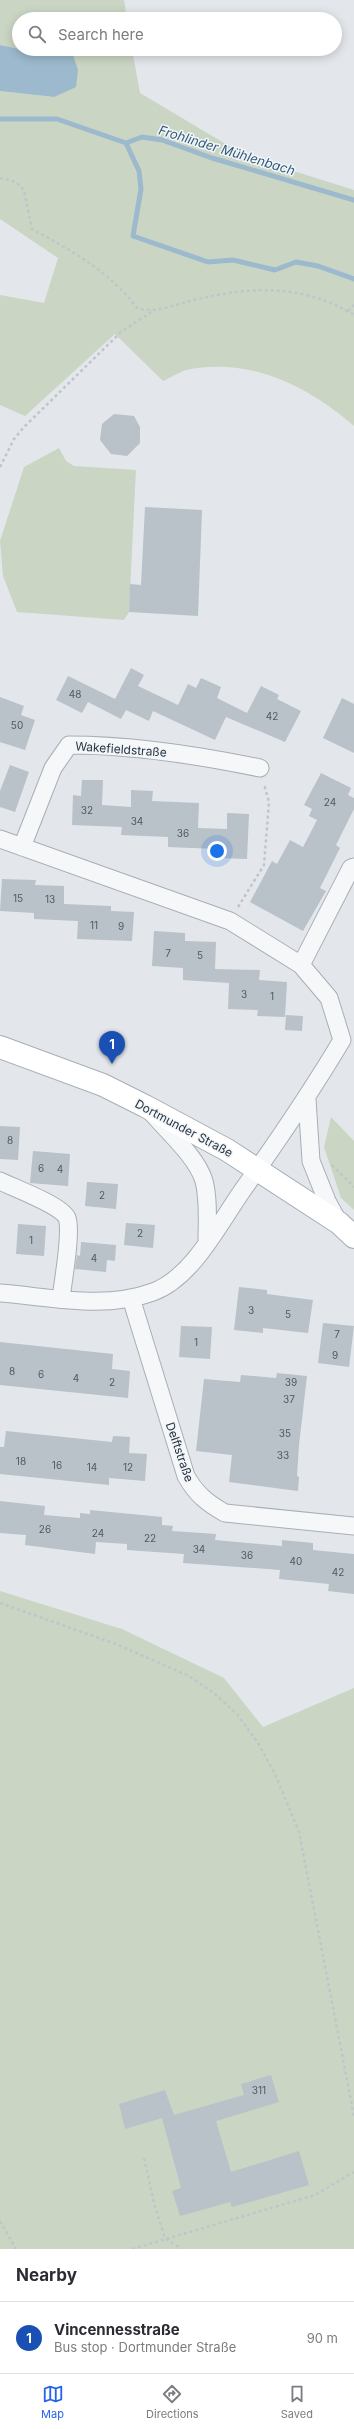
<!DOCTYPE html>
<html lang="en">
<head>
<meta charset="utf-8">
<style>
  :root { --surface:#fff; --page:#f7f7f7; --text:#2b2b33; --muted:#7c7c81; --line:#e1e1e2; --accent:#2563eb }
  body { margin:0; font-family:Inter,sans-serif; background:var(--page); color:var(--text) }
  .you { position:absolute; left:217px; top:851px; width:14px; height:14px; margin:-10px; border:3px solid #fff; border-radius:50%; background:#1a73e8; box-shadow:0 0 0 6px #1a73e833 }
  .badge { display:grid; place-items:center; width:26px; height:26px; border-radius:50%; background:var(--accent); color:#fff; font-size:13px; font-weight:700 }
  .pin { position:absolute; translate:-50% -33px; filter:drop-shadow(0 1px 2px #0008) }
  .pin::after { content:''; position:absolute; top:21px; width:14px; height:12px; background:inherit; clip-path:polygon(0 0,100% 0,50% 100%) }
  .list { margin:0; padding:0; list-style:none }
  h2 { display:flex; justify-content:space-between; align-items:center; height:52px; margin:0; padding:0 16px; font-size:17px }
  h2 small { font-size:13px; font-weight:400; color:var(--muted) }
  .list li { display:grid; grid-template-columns:26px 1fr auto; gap:12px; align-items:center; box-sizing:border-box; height:72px; padding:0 16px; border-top:1px solid var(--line) }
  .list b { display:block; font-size:15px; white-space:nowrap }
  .list p { margin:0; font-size:13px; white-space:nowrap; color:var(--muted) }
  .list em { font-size:13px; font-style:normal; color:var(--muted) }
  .icon { flex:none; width:22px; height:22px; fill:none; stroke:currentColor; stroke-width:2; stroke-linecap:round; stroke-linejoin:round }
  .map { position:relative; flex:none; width:354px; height:2249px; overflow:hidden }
  .search { position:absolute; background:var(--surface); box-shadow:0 2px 10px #0003; left:12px; right:12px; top:12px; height:44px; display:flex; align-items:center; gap:10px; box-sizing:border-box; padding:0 14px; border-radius:22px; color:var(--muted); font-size:15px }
  .sheet { height:124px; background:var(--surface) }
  nav { display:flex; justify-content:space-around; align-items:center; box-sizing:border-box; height:56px; border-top:1px solid var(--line); background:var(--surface); font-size:11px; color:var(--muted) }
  nav a { display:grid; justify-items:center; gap:2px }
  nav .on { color:var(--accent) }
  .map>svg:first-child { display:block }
  .green { fill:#cad6c3 }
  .water { fill:#9cb9cd }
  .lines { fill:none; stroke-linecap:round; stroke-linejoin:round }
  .stream { stroke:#9cb9cd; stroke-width:5 }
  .building { fill:#b9c1c9 }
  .street-casing { stroke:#a7aeb6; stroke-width:19 }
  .secondary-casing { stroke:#a7aeb6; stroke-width:24 }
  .path { stroke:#c1c5ca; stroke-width:2.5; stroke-dasharray:3 3; stroke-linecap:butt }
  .street { stroke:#f6f7f9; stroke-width:17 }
  .secondary { stroke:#fff; stroke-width:22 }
  .labels { text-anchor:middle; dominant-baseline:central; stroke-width:3; stroke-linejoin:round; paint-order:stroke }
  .number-label { font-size:10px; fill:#4d5965 }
  .street-label { font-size:12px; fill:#293644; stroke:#f2f6f8 }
  .water-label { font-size:13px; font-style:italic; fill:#315a7b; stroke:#f2f6f8 }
</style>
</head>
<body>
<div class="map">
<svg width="354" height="2249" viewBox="0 0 354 2249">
  <rect width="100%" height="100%" fill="#e3e7eb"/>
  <path class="green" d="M0,0H124L127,19H19L18,49L0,45Z
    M65,49H132L140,93L246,156L354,190V426C309,387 253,358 191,369C182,370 172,377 163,381L115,334L25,416L0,405V295L44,303L58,258L0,219V91L54,97L72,52Z
    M59,448L66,461L74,466L136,470L129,612L124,620L17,612L3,576L0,541L24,467Z
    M331,1117L354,1141V1210L341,1198L324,1147Z
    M0,1591L122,1629L224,1678L263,1727L354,1688V2249H0Z"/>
  <path class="water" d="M0,45L19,49H65L72,52L78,70L76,87L54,97L0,91Z"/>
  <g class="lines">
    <path class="stream" d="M0,119H57L126,143L142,137L162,140L212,158L354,200
      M126,143L139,171L141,189L133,236L208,262L233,260L275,270L296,262L318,266L354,279"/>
  </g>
  <path class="building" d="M114,414L134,416L140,427V443L127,456L111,454L100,440L102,424Z
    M145,507L202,510L198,616L129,612L130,584L141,585Z
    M131,668L144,675L138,686L178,705L188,684L196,688L201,678L221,687L217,698L247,713L261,686L279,695L277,699L301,711L285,742L226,717L215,740L153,711L149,721L126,710L121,719L88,702L82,713L56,700L68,676L115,699Z
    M0,697L24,706L21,715L35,720L25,750L0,742Z
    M342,698L354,704V753L323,738Z
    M10,765L29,772L15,812L0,807V791Z
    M321,773L351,788L348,795L354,798V809L336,845L340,848L320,888L326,891L303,931L250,902L272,861L277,864L290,840L303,847L317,820L309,816L312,809L304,805Z
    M82,780H103L102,805L131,807V790L153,791L152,801L199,803L198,828L227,829V813L249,814L247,859L217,858V849L168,847V837L121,835L122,827L72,825L73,795L81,796Z
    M2,879L36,880L35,885L64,886V904L111,906V911L134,912L132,941L77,939L78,921L34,919V913L0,911Z
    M154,931L185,933V941L216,942L215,969L260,970L259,980L287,982L285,1017L257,1016L258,1010L228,1009L229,983L183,980V968L152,966Z
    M286,1015L303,1016L302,1031L285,1030Z
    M0,1126L20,1127L18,1160L0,1159Z
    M33,1151L70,1154L68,1186L30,1183Z
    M87,1182L118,1184L116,1209L85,1206Z
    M126,1223L155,1225L153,1248L124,1245Z
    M18,1224L46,1226L44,1256L16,1254Z
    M81,1242L116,1245L115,1261L107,1260L106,1272L75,1269L77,1255L80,1256Z
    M239,1287L267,1290V1294L313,1300L308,1333L263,1328V1333L234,1330Z
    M323,1323L354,1326L349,1367L318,1363Z
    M181,1326L212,1327L210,1359L179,1357Z
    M0,1342L113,1354L112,1369L130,1371L128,1398L0,1385Z
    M277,1373L307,1376L299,1445L297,1476L299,1477L298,1491L229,1482L232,1455L196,1451L204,1379L240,1382L241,1375L276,1378Z
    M6,1431L112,1442L113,1436L130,1437L129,1453L147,1454L145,1481L109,1478V1485L0,1474V1447H4Z
    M0,1501L45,1506L44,1515L80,1518V1513L90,1514V1510L162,1517V1525L173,1526L172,1531L216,1534L215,1540L282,1546V1540L313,1543V1550L354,1554V1594L328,1591L329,1584L279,1579L280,1570L183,1563L184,1554L127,1550V1544L96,1542L95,1554L25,1545L26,1535L0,1533Z
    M271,2075L279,2102L216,2121L231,2172L299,2151L309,2185L232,2207L230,2202L180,2216L172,2191L181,2188L162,2118L125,2129L119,2104L165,2090L174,2115L244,2095L241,2084Z"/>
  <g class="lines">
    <defs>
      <path id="street" d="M0,839L230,921L301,965L329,998L342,1040C311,1092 277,1142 242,1191C219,1224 192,1278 153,1292C104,1310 51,1297 0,1293
        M22,847L53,768L69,745C133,745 197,755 260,768
        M301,965L351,868L354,867
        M307,1099L311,1161L327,1201L339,1223
        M151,1112C167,1131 197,1157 204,1181C209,1200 207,1223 207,1243
        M0,1181C14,1188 61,1205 67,1218C72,1231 63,1282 61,1298
        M131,1298L186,1476C196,1494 207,1503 225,1513L354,1526"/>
      <path id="secondary" d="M0,1047L103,1085L145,1106L227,1150L339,1223L354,1237"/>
    </defs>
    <use href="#street" class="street-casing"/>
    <use href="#secondary" class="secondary-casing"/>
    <path class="path" d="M0,178L16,182L24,190L32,229C72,251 109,271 137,308C157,314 175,304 194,300C250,286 304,284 354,315
      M348,311L354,305
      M0,467L14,439L24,427L121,332L153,311
      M238,907L264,865L269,802L264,784
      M332,1165L354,1187
      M0,1603L116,1644L189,1676L215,1694L237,1714L258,1743L275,1774L299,1832L354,2116
      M144,2158L155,2207L165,2238L182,2249
      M0,2221L16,2249
      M132,2249L315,2195L354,2172"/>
    <use href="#street" class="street"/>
    <use href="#secondary" class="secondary"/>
  </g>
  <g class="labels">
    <g class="number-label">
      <text x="75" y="694">48</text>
      <text x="272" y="716">42</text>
      <text x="17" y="725">50</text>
      <text x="330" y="802">24</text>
      <text x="87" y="810">32</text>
      <text x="137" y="821">34</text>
      <text x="183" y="833">36</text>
      <text x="18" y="898">15</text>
      <text x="50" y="899">13</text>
      <text x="94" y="925">11</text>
      <text x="121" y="926">9</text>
      <text x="168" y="953">7</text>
      <text x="200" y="955">5</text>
      <text x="244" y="994">3</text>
      <text x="272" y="996">1</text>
      <text x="10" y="1140">8</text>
      <text x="41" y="1168">6</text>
      <text x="60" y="1169">4</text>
      <text x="102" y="1195">2</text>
      <text x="140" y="1233">2</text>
      <text x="31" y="1240">1</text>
      <text x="94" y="1258">4</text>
      <text x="251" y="1310">3</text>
      <text x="288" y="1314">5</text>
      <text x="337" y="1334">7</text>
      <text x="196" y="1342">1</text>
      <text x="335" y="1355">9</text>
      <text x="12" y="1371">8</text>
      <text x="41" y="1374">6</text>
      <text x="76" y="1378">4</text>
      <text x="112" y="1382">2</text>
      <text x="291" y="1382">39</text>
      <text x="289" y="1399">37</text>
      <text x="285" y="1433">35</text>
      <text x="283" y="1455">33</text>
      <text x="21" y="1461">18</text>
      <text x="57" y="1465">16</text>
      <text x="92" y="1467">14</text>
      <text x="128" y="1467">12</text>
      <text x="45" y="1529">26</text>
      <text x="98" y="1533">24</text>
      <text x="150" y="1538">22</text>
      <text x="199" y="1549">34</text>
      <text x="247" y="1555">36</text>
      <text x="296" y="1561">40</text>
      <text x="338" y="1572">42</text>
      <text x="259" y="2090">311</text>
    </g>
    <g class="street-label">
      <text transform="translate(121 749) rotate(4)">Wakefieldstraße</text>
      <text transform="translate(184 1128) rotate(28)">Dortmunder Straße</text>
      <text transform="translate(180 1452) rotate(71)">Delftstraße</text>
    </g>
    <g class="water-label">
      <text transform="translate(227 150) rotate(17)">Frohlinder Mühlenbach</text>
    </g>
  </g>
</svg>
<div class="you"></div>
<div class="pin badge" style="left:112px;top:1064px;background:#1a4fb4">1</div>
<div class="search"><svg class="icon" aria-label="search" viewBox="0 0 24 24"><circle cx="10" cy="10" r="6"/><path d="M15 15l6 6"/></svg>Search here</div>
</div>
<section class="sheet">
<h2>Nearby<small></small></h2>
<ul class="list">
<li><span class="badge" style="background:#1a4fb4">1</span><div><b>Vincennesstraße</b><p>Bus stop · Dortmunder Straße</p></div><em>90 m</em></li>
</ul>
</section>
<nav>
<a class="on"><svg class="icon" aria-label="map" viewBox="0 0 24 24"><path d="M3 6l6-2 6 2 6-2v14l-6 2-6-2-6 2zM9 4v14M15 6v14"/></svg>Map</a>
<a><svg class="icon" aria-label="directions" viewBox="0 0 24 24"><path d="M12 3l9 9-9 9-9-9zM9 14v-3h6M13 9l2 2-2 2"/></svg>Directions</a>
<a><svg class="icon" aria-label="saved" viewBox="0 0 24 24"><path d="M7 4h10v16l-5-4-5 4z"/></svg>Saved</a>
</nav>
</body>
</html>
